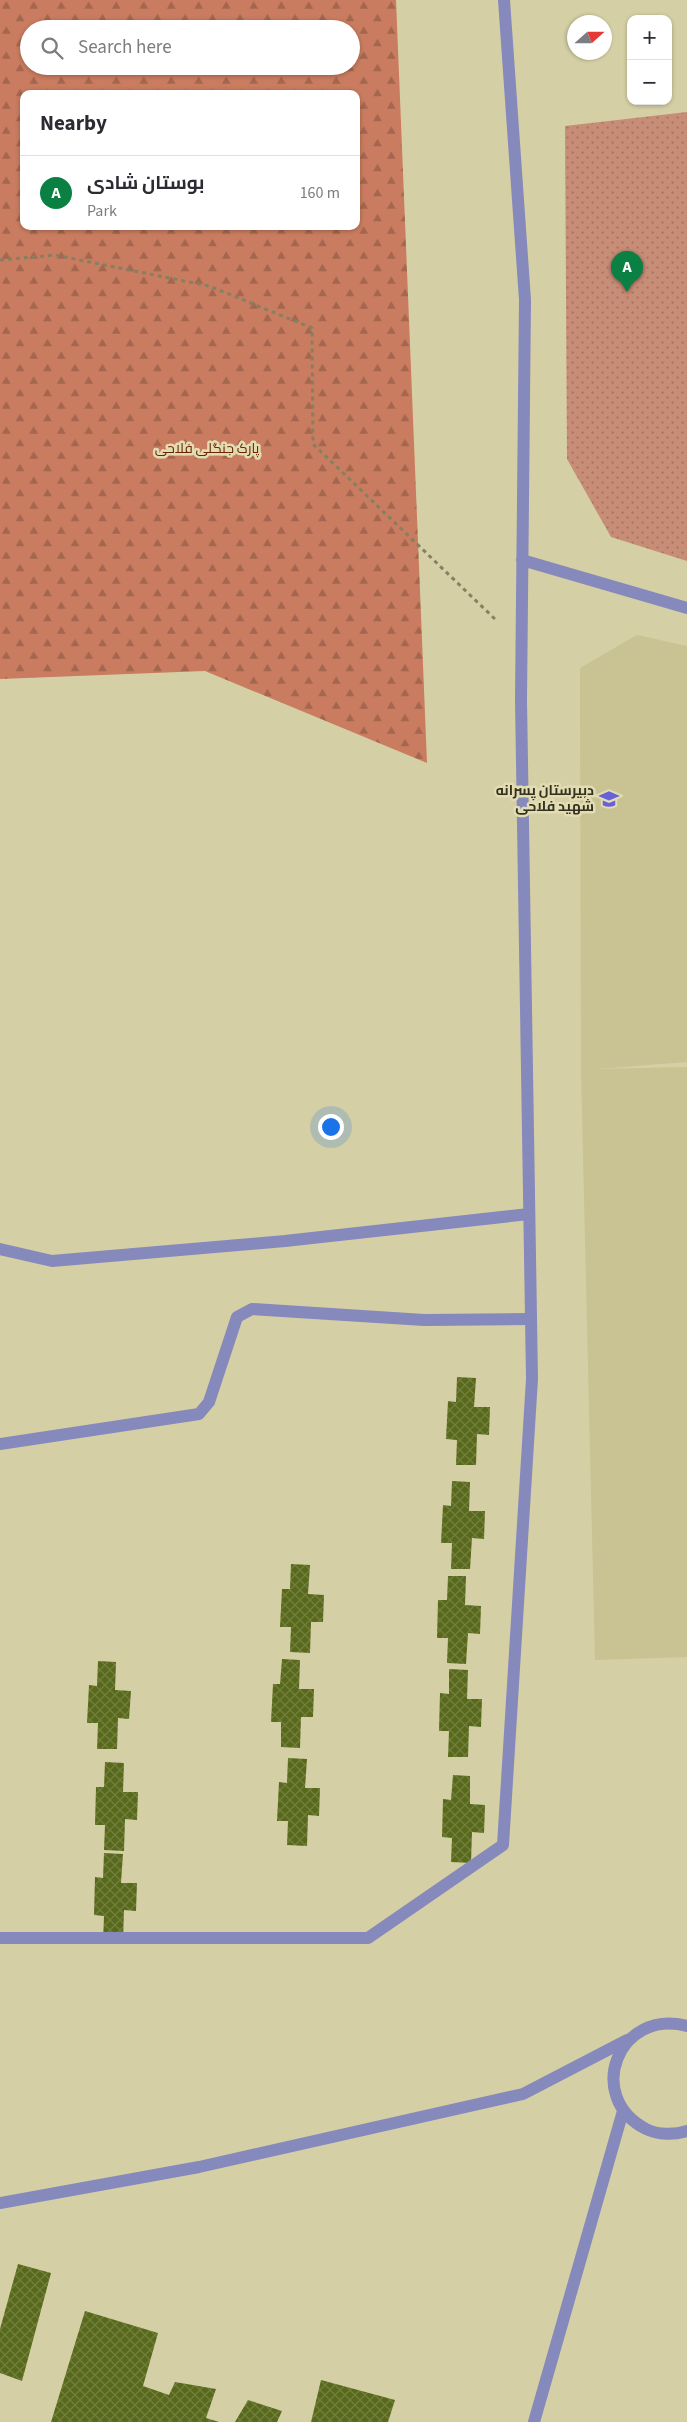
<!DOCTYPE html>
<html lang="en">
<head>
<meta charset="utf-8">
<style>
  :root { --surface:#fff; --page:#f2f2f3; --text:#2b2b33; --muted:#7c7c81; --line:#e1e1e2; --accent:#0b8043 }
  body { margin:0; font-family:"Source Sans 3",Cairo,sans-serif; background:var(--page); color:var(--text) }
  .controls { position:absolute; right:15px; top:15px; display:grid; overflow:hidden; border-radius:10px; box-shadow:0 1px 4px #0004 }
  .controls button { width:45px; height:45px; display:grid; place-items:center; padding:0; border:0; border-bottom:1px solid var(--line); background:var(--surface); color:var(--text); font:25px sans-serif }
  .compass { position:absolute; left:567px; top:15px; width:45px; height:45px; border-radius:50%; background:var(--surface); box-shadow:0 1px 4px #0004; rotate:69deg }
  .you { position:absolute; left:330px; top:1126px; width:18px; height:18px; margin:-12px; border:4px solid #fff; border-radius:50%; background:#1a73e8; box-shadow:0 0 0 8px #1a73e833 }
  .badge { display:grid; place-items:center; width:32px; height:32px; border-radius:50%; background:var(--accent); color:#fff; font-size:16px; font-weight:700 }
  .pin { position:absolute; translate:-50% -41px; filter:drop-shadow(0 1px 2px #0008) }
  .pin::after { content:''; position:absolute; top:26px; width:18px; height:15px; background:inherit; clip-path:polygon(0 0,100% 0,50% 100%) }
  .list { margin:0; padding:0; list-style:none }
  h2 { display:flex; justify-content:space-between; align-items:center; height:65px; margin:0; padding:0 20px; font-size:21px }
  h2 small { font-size:16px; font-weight:400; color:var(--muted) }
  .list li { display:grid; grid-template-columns:32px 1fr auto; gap:15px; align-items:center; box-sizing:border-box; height:75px; padding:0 20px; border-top:1px solid var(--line) }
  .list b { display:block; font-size:19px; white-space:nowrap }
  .list p { margin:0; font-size:16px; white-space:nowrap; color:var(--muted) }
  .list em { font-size:16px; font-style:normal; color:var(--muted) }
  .icon { flex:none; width:28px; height:28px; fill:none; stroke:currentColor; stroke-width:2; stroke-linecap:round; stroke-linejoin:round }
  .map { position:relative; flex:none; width:687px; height:2422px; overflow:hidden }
  .search { position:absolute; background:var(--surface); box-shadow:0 1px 4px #0004; left:20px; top:20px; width:340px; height:55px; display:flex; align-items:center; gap:12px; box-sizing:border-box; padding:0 18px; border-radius:28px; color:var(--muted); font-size:19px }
  .panel { position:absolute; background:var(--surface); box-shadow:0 1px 4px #0004; left:20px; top:90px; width:340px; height:140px; border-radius:10px }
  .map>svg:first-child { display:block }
  .built { fill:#c9c292 }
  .forest { fill:url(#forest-firs); fill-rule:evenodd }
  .park { fill:url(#park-dots) }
  .building { fill:url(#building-cross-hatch) }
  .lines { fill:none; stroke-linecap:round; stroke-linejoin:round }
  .path { stroke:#848063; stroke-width:3; stroke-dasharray:4 4; stroke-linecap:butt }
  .lane { stroke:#8689bb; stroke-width:12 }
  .street { stroke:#8689bb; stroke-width:12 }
  .labels { text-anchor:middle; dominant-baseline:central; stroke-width:5; stroke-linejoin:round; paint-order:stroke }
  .park-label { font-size:14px; fill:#6c2504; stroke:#e2dcb2 }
  .poi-label { font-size:14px; font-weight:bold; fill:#32301f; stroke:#e2dcb2; text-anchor:end }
</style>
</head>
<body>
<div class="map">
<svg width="687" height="2422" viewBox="0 0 687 2422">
  <defs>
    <pattern id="forest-firs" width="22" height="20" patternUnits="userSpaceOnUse" patternTransform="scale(1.25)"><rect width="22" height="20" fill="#c97c5f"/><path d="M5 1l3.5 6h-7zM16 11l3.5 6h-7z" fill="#a4664e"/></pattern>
    <pattern id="park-dots" width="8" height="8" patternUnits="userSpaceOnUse" patternTransform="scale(1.25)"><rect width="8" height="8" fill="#c78d77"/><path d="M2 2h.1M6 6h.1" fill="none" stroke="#a27461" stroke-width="1.8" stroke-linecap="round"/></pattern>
    <pattern id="building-cross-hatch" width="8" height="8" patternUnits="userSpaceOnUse" patternTransform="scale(1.25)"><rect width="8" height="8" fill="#586919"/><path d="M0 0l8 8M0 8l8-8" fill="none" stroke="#727f42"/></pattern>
  </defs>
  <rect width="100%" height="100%" fill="#d5cfa5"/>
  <path class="built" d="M637,635L687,646V1062L597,1069L687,1067V1657L595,1660L581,1070L580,668Z"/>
  <path class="forest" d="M0,0H396L427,763L205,671L0,679ZM29,29H351V66H29ZM24,94H356V226H24Z"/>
  <path class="park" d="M687,112V561L611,537L567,459L565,126Z"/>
  <path class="building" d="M457,1377L476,1378L474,1407H490L489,1435L477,1434L476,1465H456L457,1440L446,1439L448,1401L456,1402Z
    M452,1481L470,1482L469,1511H485L484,1539L472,1538L470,1569H451L452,1543H441L443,1505L451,1506Z
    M291,1564L310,1565L308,1594L324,1595L323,1622H311L310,1653L290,1652L291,1627H280L282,1589H290Z
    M448,1576H466L465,1605L481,1606L480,1634L468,1633L466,1664L447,1663L448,1638H437L438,1600H447Z
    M282,1659L300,1660L299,1689H314L313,1717H301L300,1748L281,1747V1722H271L273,1684H280Z
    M98,1661L116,1662L115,1690L131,1691L129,1719L118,1718L117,1749H97L98,1723H87L89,1685L97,1686Z
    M449,1669L468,1670L467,1699H482L481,1727L469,1726L468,1757H448L449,1731H439L440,1693L449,1694Z
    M288,1758L307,1759L305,1788H320L319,1816L308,1815L307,1846L287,1845L288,1821H277L279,1782L287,1783Z
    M105,1762L124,1763L123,1792H138L137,1820L125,1819L124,1851L104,1850L105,1825H95L96,1787H104Z
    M453,1775L470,1776V1804L485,1805L484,1833L472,1832L471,1863L451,1862L452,1838L442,1837L443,1799L451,1800Z
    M104,1853L123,1854L121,1883H137L136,1911L124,1910L123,1941H103L104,1916L94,1915L95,1877L103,1878Z
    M18,2264L51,2273L22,2381L0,2373V2329Z
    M85,2311L158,2333L143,2386L169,2395L175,2382L216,2389L206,2418L219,2422H51Z
    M321,2380L395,2400L388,2422H311Z
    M248,2400L282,2411L277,2422H235Z"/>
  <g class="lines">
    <path class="path" d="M0,260L55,255L209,286L312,328L313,444L496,620"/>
    <path class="lane" d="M0,1444L199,1414L209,1402L237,1317L252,1309L424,1320L531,1319
      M687,2026C618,2008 584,2097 646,2129C658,2135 674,2135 687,2131
      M0,2203L199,2167L523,2094L627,2040
      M534,2422L623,2111"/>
    <path class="street" d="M522,560L687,608
      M0,1249L52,1261L285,1241L529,1214
      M0,1938H368L503,1845L532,1379L521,700L525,300L504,0"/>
  </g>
  <defs>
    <symbol id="school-bare" viewBox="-9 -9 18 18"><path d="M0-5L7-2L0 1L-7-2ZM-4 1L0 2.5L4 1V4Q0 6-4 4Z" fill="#6761da" stroke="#e2dcb2" stroke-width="2.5" paint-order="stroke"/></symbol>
  </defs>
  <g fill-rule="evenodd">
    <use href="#school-bare" x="595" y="785" width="28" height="28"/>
  </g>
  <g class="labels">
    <g class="park-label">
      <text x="207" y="449">پارک جنگلی فلاحی</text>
    </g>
    <g class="poi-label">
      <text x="594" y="791">دبیرستان پسرانه<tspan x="594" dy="16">شهید فلاحی</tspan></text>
    </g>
  </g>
</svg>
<div class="controls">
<button>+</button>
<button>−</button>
</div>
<svg class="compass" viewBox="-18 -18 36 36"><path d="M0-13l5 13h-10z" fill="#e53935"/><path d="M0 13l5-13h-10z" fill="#7c7c81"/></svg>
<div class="you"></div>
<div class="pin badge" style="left:627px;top:292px">A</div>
<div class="search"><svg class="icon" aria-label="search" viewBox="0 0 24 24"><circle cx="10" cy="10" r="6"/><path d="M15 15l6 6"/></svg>Search here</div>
<section class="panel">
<h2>Nearby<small></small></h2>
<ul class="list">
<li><span class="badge">A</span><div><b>بوستان شادی</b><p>Park</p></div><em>160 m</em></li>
</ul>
</section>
</div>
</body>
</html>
